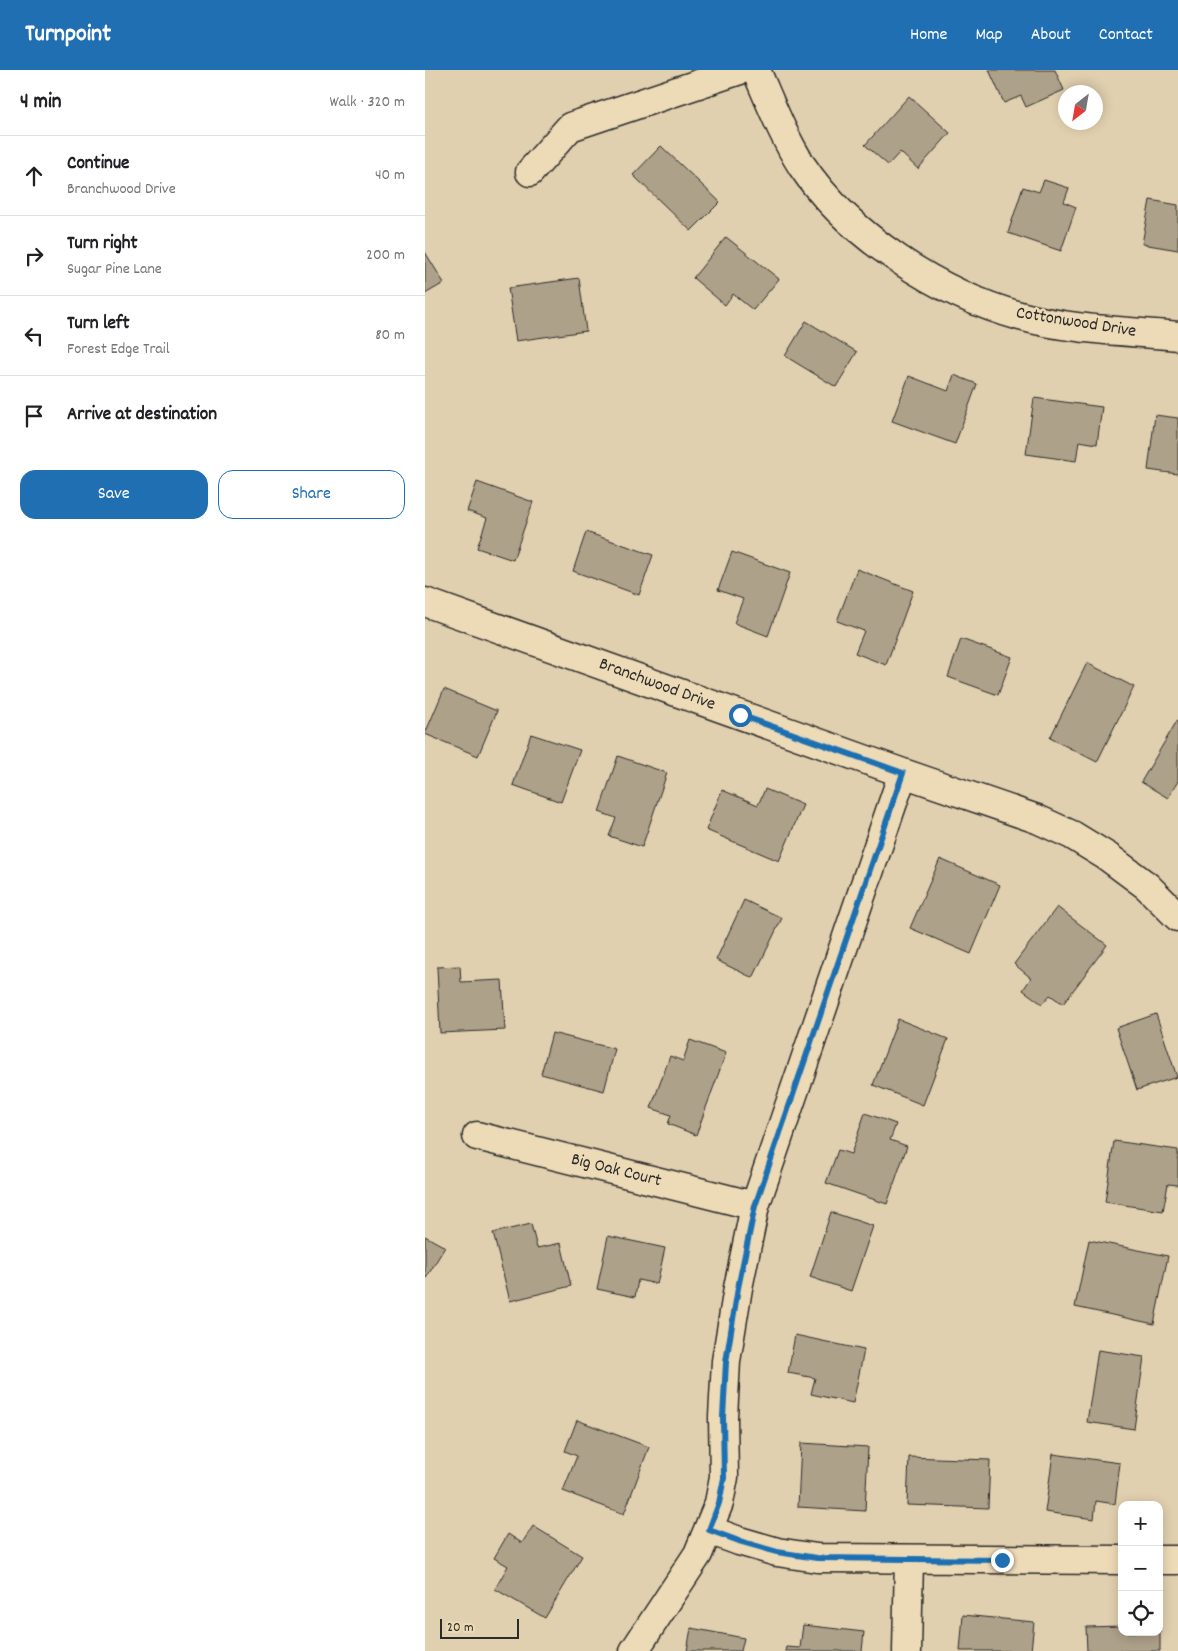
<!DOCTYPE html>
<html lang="en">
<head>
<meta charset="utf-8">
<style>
  :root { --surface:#fff; --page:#f2f2f2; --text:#202124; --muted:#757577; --line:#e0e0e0; --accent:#1f6fb2 }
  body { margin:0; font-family:Dekko,sans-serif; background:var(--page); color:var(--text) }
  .controls { position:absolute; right:15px; bottom:15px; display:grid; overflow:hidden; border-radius:10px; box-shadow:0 2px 12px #0003 }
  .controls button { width:45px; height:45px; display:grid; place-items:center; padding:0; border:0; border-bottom:1px solid var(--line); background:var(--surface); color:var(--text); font:25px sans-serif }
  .compass { position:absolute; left:633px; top:15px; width:45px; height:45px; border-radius:50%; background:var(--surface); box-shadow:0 2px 12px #0003; rotate:211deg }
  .scale { position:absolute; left:15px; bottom:12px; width:79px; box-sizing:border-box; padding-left:5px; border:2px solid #2b2b2b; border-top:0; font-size:14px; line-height:18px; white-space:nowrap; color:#2b2b2b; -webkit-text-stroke:4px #eddab7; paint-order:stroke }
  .stop { position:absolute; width:15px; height:15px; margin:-11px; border:4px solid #1f6fb2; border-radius:50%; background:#fff }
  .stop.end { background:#1f6fb2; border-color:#fff; box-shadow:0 1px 5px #0008 }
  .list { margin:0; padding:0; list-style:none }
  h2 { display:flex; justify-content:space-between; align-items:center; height:65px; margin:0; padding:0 20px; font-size:21px }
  h2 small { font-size:16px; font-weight:400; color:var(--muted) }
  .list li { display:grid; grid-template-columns:32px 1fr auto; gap:15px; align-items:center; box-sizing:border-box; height:80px; padding:0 20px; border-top:1px solid var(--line) }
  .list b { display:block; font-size:19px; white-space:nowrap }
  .list p { margin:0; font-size:16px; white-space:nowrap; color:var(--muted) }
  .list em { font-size:16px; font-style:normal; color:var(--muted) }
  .actions { display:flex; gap:10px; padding:15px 20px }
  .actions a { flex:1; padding:11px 0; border:1px solid var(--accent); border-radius:15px; text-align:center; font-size:18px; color:var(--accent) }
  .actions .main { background:var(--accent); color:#fff }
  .icon { flex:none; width:28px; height:28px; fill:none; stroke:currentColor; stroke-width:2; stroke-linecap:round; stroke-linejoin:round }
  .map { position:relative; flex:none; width:753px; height:1581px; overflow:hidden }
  header { display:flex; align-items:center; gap:30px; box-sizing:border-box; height:70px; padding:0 25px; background:var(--accent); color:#fff }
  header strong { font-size:24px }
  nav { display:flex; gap:28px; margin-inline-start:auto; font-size:18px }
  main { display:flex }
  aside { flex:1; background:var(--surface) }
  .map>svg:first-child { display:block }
  .building { fill:#aea18a; stroke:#2b2b2b }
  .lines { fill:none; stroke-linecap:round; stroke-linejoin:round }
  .minor-casing { stroke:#2b2b2b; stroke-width:31 }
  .minor { stroke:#eddab7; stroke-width:28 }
  .route { stroke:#1f6fb2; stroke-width:6 }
  .labels { text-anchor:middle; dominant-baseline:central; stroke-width:4.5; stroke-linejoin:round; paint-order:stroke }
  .street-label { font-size:18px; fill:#2b2b2b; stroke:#eddab7 }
</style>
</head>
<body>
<header>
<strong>Turnpoint</strong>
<nav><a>Home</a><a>Map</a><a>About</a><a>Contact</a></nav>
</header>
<main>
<aside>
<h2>4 min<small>Walk · 320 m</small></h2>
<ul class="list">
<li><svg class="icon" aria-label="ahead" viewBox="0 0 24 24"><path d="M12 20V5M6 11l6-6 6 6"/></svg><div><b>Continue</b><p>Branchwood Drive</p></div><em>40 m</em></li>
<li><svg class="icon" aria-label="right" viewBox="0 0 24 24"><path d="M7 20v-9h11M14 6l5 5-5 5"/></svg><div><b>Turn right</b><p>Sugar Pine Lane</p></div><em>200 m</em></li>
<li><svg class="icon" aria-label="left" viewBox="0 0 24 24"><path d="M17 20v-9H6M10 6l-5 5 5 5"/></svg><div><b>Turn left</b><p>Forest Edge Trail</p></div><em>80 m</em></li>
<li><svg class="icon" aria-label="arrive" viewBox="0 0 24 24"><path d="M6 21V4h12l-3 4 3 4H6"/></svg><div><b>Arrive at destination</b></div></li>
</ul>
<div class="actions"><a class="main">Save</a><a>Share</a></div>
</aside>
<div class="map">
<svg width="753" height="1581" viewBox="0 0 753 1581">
  <rect width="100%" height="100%" fill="#e1d0af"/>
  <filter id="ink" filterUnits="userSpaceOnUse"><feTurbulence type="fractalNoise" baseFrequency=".02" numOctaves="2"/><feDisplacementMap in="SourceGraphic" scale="10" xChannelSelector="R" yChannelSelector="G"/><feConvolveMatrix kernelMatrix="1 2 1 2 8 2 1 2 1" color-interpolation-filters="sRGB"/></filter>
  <g filter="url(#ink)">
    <path class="building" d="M564,0H630L639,20L601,37L596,26L579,33Z
      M484,26L525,63L493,99L475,82L463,95L440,75Z
      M236,76L295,132L266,161L208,105Z
      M619,110L644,118L639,132L651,137L636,181L583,163L598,117L614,122Z
      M725,130L753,135V180L717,174Z
      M301,167L354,209L328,240L308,224L300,235L268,208Z
      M0,182L19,213L0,224Z
      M154,208L161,261L91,271L83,218Z
      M381,251L432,282L411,317L360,286Z
      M529,305L552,314L530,374L467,351L484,306L523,321Z
      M609,328L677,337L672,374L654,371L651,391L601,384Z
      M730,345L753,348V404L723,400Z
      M52,412L108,432L88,490L52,478L62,448L42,441Z
      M161,462L228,485L214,525L148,501Z
      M307,482L365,503L343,566L309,553L318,529L293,520Z
      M432,499L488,521L461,595L430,583L439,561L412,551Z
      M536,569L587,587L573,625L523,607Z
      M662,593L709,617L672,692L625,668Z
      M19,619L72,641L53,686L0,664Z
      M753,649V711L743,728L716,712Z
      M106,664L155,680L136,732L88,715Z
      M193,686L242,703L217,777L184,766L191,748L174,742Z
      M340,719L378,735L354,791L281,760L297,720L333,735Z
      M515,789L575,815L546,884L485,858Z
      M319,830L357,848L328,908L291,890Z
      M632,837L682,875L638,934L625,925L617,934L598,920L606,908L589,894Z
      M35,896L36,912L77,910L80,960L15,963L12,897Z
      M731,944L752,1007L712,1020L691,958Z
      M473,949L523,969L498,1035L448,1015Z
      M127,963L190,979L179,1021L116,1004Z
      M265,970L301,983L271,1065L243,1054L246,1045L226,1038L245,986L258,991Z
      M440,1043L471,1054L465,1070L482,1076L462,1134L401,1113L413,1080L426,1084Z
      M689,1071L753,1080V1115L743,1114L738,1141L680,1132Z
      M406,1142L448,1156L426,1221L385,1207Z
      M106,1154L112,1178L136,1173L146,1216L85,1231L68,1163Z
      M0,1166L20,1177L0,1210Z
      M183,1166L240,1178L232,1214L213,1210L210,1227L172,1219Z
      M664,1170L743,1186L729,1254L650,1237Z
      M370,1265L439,1280L428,1333L386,1324L390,1308L363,1303Z
      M673,1280L719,1287L709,1359L662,1352Z
      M152,1350L224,1377L199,1444L138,1421L152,1386L140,1381Z
      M376,1373L443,1377L440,1441L373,1437Z
      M628,1384L695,1393L690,1434L671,1431L669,1449L620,1442Z
      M484,1387L565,1390L563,1438L482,1435Z
      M108,1456L157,1486L120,1548L70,1519L83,1496L69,1488L83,1464L97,1473Z
      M538,1545L609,1552L606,1581H535Z
      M378,1555L439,1562L437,1581H360L361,1577L375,1578Z
      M697,1556V1562H734L735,1556V1581H662L661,1557Z
      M266,1558L319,1568L316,1581H262Z"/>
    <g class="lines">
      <defs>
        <path id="minor" d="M331,0C345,32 358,66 377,96C424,166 514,224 595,246C644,260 702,261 753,266
          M105,102L145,57L315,0
          M0,532L478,703L612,749L647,765L683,787L722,816L753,847
          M52,1066L330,1136
          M284,1460L314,1471L352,1482L392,1488L697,1490
          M734,1490H753
          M209,1581L273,1484L294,1433L299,1407L298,1347L301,1291L313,1218L330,1136L478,703
          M482,1581L484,1489"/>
      </defs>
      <use href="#minor" class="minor-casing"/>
      <use href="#minor" class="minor"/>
    </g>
  </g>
  <g class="lines" filter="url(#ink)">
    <path class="route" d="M315,645L478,703L330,1136L313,1218L301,1292L298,1347L299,1408L294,1433L284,1460L314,1471L352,1482L392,1488L577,1490"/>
  </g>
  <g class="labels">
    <g class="street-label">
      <text transform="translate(651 253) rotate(9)">Cottonwood Drive</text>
      <text transform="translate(232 615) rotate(20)">Branchwood Drive</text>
      <text transform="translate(191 1101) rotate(14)">Big Oak Court</text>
    </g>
  </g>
</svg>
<div class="controls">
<button>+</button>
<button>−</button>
<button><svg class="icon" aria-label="locate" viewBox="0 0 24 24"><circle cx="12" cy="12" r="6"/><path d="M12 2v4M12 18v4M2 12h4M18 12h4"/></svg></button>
</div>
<svg class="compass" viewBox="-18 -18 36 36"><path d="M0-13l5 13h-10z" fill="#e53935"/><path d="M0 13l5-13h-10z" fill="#757577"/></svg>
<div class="scale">20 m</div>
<div class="stop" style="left:315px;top:645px"></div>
<div class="stop end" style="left:577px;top:1490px"></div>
</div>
</main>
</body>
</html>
